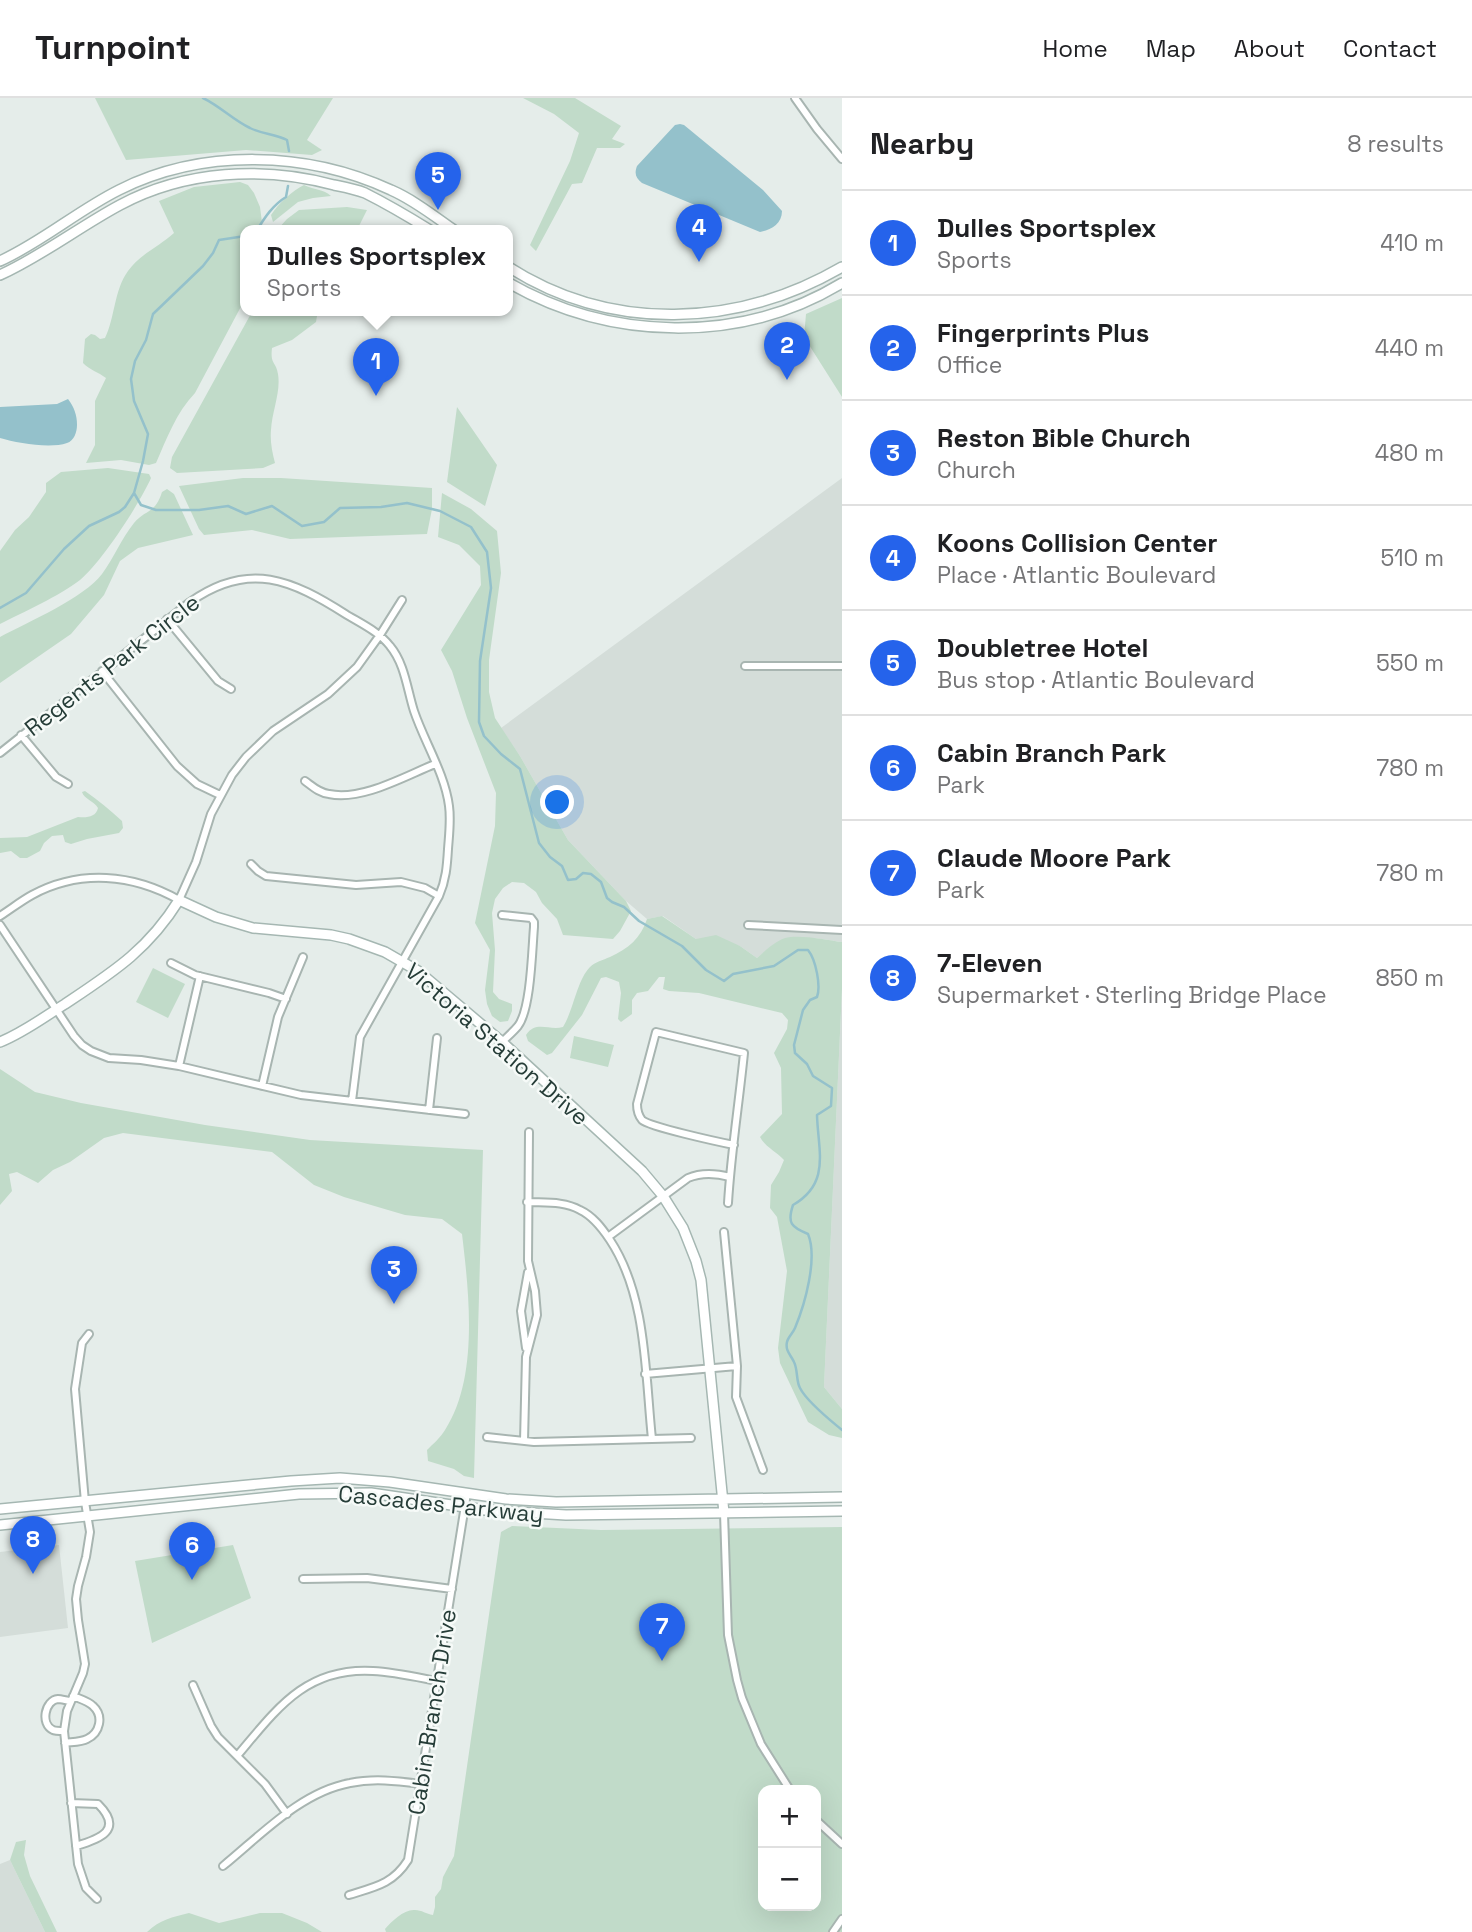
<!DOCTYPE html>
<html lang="en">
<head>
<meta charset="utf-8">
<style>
  :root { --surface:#fff; --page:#f6f6f6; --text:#202124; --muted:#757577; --line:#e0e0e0; --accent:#2563eb }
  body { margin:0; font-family:"Space Grotesk",sans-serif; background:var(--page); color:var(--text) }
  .controls { position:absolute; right:21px; bottom:21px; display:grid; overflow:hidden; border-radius:14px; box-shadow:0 7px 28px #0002 }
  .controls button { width:63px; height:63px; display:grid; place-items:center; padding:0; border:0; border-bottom:2px solid var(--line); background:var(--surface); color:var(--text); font:35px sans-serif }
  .you { position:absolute; left:558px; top:705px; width:24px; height:24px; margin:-18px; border:5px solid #fff; border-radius:50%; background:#1a73e8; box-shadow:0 0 0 10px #1a73e833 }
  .badge { display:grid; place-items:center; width:46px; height:46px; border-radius:50%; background:var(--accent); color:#fff; font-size:23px; font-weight:700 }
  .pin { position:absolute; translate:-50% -58px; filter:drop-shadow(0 2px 4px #0008) }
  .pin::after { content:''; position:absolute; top:37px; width:24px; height:21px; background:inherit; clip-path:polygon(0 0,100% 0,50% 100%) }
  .popup { position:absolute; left:240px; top:127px; width:273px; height:91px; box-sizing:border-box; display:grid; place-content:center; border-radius:14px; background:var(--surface); filter:drop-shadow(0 2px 5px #0005); font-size:23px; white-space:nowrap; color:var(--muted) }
  .popup b { font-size:26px; color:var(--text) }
  .popup::after { content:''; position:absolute; left:50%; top:100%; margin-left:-14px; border:14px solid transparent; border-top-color:var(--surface) }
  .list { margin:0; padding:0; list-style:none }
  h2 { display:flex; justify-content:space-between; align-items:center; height:91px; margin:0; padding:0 28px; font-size:30px }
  h2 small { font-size:23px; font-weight:400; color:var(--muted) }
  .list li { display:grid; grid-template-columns:46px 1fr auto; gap:21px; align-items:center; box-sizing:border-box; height:105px; padding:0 28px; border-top:2px solid var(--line) }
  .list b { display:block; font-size:26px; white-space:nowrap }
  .list p { margin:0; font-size:23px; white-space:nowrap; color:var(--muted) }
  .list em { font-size:23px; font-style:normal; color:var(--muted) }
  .map { position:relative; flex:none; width:842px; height:1834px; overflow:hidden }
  header { display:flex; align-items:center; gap:42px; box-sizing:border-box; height:98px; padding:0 35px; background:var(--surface); border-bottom:2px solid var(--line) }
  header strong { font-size:33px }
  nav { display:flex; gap:38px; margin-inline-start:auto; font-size:24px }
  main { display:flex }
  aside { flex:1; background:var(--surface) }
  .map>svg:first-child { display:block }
  .built { fill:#d4ddd9 }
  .green { fill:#c1dbc9; fill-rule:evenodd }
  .water { fill:#94c1cb }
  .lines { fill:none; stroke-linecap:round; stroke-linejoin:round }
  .stream { stroke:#94c1cb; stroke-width:2.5 }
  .street-casing { stroke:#a8b5b1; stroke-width:10 }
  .secondary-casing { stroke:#a5b7b2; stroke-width:12 }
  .street { stroke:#fff; stroke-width:6 }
  .secondary { stroke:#fff; stroke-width:9 }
  .labels { text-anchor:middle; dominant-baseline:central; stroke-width:5; stroke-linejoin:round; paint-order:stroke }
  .street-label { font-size:23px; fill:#263d38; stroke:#f6faf8 }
</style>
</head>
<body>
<header>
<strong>Turnpoint</strong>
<nav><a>Home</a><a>Map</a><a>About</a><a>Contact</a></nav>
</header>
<main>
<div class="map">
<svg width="842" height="1834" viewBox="0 0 842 1834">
  <rect width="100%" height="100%" fill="#e5edea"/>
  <path class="built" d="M842,380V844L815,840H786L773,847L757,860L740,848L696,841L663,818L647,821L626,803L568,742L520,658L501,630Z
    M842,891V1311L824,1289Z
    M59,1447L68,1530L0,1539V1454Z
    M10,1762L45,1834H0V1766Z"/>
  <path class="green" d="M95,0H333L307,42L322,52L312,57L246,52L126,62Z
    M523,0H575L621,28L612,41L625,46L620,50H597L582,85L572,86L536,153L530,147L570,63L579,35L554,16Z
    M240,84L248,87L254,95L260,109L263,132H245V201L195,295C176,315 167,340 156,365L149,367L121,362L86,365L95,347V303L106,280C98,274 90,272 83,265L85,241L91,236L95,237L100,241L105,240C115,220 114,192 128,173C140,156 160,148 174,135L159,103L194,89Z
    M304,87C313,92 324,91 331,98L313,100L298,104L273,124L271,117C279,105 292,93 304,87Z
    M347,109L367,112L357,132H277L287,121L299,112Z
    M842,200V299L804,239L806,216Z
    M253,212H318L316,224L292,242L272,250C270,267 276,263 278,276C281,294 272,313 271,332C270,343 272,354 275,365L263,370L177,375L170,370L172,359Z
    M457,309L497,367L485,408L447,384Z
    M108,370L149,376L151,380C140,405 101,465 80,482C59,498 24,514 0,526V453L15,432L29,419L46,394V385L61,374Z
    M243,380H281L432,390V411L427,436L290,441L252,432L204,437L199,431L179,388Z
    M167,391L174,396L193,437L138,450L120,463L104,497L71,536L0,585V539C28,524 84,500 102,476C114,460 121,441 134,425C146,411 155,416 162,394Z
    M442,395L471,411L497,433L501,475L489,562V594L495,620L520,658L568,742L626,803L631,813L620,833L613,841L563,837L557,821L542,805L536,794L524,785L512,784L503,790L495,801L492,815L495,852L493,894L499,901L512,906V913L508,923L500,924L492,918L487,906L485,892L490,852L475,825L495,728L496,695L467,620L452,573L441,552L481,487L480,468L459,447L438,439Z
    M85,693C98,702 110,712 122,723L123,730L119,735L87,741L71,746L65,744L63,737L52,738L44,745L40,753L27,760H20L11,753L0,755V740L27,739L78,719C87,720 96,719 98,710C94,703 84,701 82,694Z
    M662,818L696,841L716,837L740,848L757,860C765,853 774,844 785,840C799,836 827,842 842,844V891L824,1289L842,1311V1340L829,1337L808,1324L780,1265L778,1250L787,1173L777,1119L770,1110L771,1087L779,1074L784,1062C777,1054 765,1049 760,1039L782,1016L781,970L774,955L787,931L788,922L782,915L699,895L669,893L663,891L665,879H659L648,893L637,895L632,902V916L621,924L618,921L621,895L619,884L606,879L601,880L582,917L552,955L547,957L528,943L526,937C536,922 549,933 563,929C574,911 577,882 590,869C595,864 603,862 610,859C628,851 641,840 647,821Z
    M153,870L185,886L168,920L136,904Z
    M574,938L614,947L608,969L570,960Z
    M0,971L35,994L81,1005L205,1027L310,1042L483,1052L474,1380L464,1378L454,1371L428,1363L427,1352C433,1346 441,1339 445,1332C479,1280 469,1195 462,1136L442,1121L405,1117L344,1099L314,1087L272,1054L123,1035L104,1040L70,1064L53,1072L38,1085L17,1074L9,1076L12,1093L0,1107Z
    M512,1428L601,1432L842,1429V1834H386L385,1831C392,1823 404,1811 415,1812C422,1812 426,1816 433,1817L435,1809V1799L441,1791L443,1779L454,1758L501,1434ZM763,1692H816V1808H763Z
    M233,1447L251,1500L152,1545L135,1463Z
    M26,1742L24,1757L30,1778L57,1834H45L10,1762L16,1744Z
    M189,1815L219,1825L260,1815H282L307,1825L322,1834H147C159,1822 173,1819 189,1815Z"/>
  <path class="water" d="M680,26L684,27L763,92L782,113C782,126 771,132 760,134L642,85C636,80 634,76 637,68L675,27Z
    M68,301C74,309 77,317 77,327C77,334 74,343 67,345C50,351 17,345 0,340V309L57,306Z"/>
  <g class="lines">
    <path class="stream" d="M203,0C220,8 233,22 250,30C262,36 275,36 287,42L289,53
      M257,132C265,119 273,107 286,99L288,88
      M134,395L141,407L156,412H199L228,408L246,416L272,408L302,428L324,424L340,410L381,409L407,405L440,413L471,429L487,454L491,490L480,563L479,624L484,638L501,656L520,671L539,745L550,759L562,768L568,782L576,781L583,775L591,776L601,784L607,800L612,804L624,809L639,823L682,848L706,872L724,883L733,876L774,868L798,852H808C816,862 821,888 817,899L810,902L803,912L794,947L795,955L807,966L813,978L832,990L831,1008L817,1017C818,1053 831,1085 793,1107C787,1125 791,1129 808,1136C818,1160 805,1206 795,1230C793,1235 788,1239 787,1244C785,1253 791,1257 794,1264C798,1272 796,1283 800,1290C807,1304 830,1322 842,1332
      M0,510L26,495L64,451L89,428L119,414L125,409L134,395L143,363L148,336L134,303L131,281L135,263L146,242L153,216L203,168L213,155L219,142L245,138"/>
    <defs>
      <path id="street" d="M795,0L817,31L842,61
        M167,521L218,583L231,591
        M745,568H842
        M102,573L177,668L197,686L220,697
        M21,637L56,679L68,686
        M0,655L190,504C249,462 292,482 347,517C362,526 379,534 390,548C405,566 407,591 414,613C424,643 445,676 449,708C451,722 449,737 448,751C447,768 446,782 439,798L360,939L352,1003
        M305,683C312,688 319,695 329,696C362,703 405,678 435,666
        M251,766L258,773L266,778L356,787L401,784L425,790L439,798
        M0,818C11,811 21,803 32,797C80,771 133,776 179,802L196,764L211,716L232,677L246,659L273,633L328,596L357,569L380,537L402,502
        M0,827L74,938L82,947L91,953L109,960L141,962L179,968L301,997L465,1016
        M748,827L842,832
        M171,865L195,877L269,895L286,901
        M502,944C507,939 513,934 518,928C531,911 532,852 534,829V824L531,820L502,817
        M179,968L200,878
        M262,988L278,919L303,859
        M429,1012L437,940
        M527,1104C545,1105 564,1103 580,1112C593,1118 602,1130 610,1142C647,1198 645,1275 652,1341
        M728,1105C731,1055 739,1005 744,955L656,934L637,1006C637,1013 638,1017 642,1022C650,1029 719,1044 734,1047
        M724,1134L737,1268L736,1299L763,1372
        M608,1139L688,1080C702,1074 715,1075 730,1079
        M89,1236L82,1245L75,1291L85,1404L90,1434L86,1459L78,1488L76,1501L78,1522L85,1566L83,1575L67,1613L64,1633L78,1766L86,1790L97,1801
        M526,1250L521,1213L528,1174
        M645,1276L737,1268
        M487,1339L534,1344L691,1340
        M524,1343L526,1259L537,1217L535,1193L528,1163L529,1034
        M724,1415L728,1537L737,1582L742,1600L761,1646L790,1692
        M303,1481L367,1480L452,1491
        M193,1587L211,1628L218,1639L265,1686L287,1716
        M64,1633C62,1633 55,1633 53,1632C40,1626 45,1602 58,1601C61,1601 68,1603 70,1603
        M65,1645C72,1644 81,1644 87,1641C100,1635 104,1618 93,1608C88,1603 80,1601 73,1598
        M237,1658C276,1612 305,1569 373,1573C394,1574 416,1579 437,1583
        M71,1705L98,1706C124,1732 100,1741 76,1748
        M816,1722L842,1746
        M223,1768C261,1737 301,1694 350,1685C374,1680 397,1683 421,1686
        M349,1797C375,1789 393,1786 408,1762L467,1395
        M833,1834L842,1821"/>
      <path id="secondary" d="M0,163C42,144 77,113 119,92C203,50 307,53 391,92C414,102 434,118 454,132
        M507,168C611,235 737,230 842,169
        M0,177C42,158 79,129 120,107C185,72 264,68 334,87C344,89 355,91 365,95C387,106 409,119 430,132
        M507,184C609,243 740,247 842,185
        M0,944C23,935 44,919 65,906C113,874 148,852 179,802L216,819L253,830L331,837L349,841L385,854L418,873L502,944L642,1073L663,1098L683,1130L696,1163L701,1182L724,1415
        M0,1411L291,1383L340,1380L390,1384L506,1401L556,1404L842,1399
        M0,1427L299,1396L371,1395L485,1412L566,1417L842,1413"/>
    </defs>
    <use href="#street" class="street-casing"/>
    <use href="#secondary" class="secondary-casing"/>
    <use href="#street" class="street"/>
    <use href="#secondary" class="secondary"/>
  </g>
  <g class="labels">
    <g class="street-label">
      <text transform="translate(112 567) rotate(-38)">Regents Park Circle</text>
      <text transform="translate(497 946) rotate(41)">Victoria Station Drive</text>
      <text transform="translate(441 1406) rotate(6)">Cascades Parkway</text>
      <text transform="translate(432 1614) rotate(-81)">Cabin Branch Drive</text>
    </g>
  </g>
</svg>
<div class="controls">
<button>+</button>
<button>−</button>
</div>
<div class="you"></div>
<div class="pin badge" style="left:376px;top:298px">1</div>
<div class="popup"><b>Dulles Sportsplex</b>Sports</div>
<div class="pin badge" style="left:787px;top:282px">2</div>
<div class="pin badge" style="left:394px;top:1206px">3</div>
<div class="pin badge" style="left:699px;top:164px">4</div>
<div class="pin badge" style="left:438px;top:112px">5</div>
<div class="pin badge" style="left:192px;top:1482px">6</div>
<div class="pin badge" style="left:662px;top:1563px">7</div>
<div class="pin badge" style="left:33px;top:1476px">8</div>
</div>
<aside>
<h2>Nearby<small>8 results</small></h2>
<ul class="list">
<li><span class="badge">1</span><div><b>Dulles Sportsplex</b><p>Sports</p></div><em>410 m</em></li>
<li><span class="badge">2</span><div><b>Fingerprints Plus</b><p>Office</p></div><em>440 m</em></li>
<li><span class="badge">3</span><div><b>Reston Bible Church</b><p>Church</p></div><em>480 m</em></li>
<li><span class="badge">4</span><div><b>Koons Collision Center</b><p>Place · Atlantic Boulevard</p></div><em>510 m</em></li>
<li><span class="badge">5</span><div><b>Doubletree Hotel</b><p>Bus stop · Atlantic Boulevard</p></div><em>550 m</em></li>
<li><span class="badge">6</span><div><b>Cabin Branch Park</b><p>Park</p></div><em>780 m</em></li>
<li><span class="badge">7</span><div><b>Claude Moore Park</b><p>Park</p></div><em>780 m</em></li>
<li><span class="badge">8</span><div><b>7-Eleven</b><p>Supermarket · Sterling Bridge Place</p></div><em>850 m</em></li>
</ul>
</aside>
</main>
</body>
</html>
